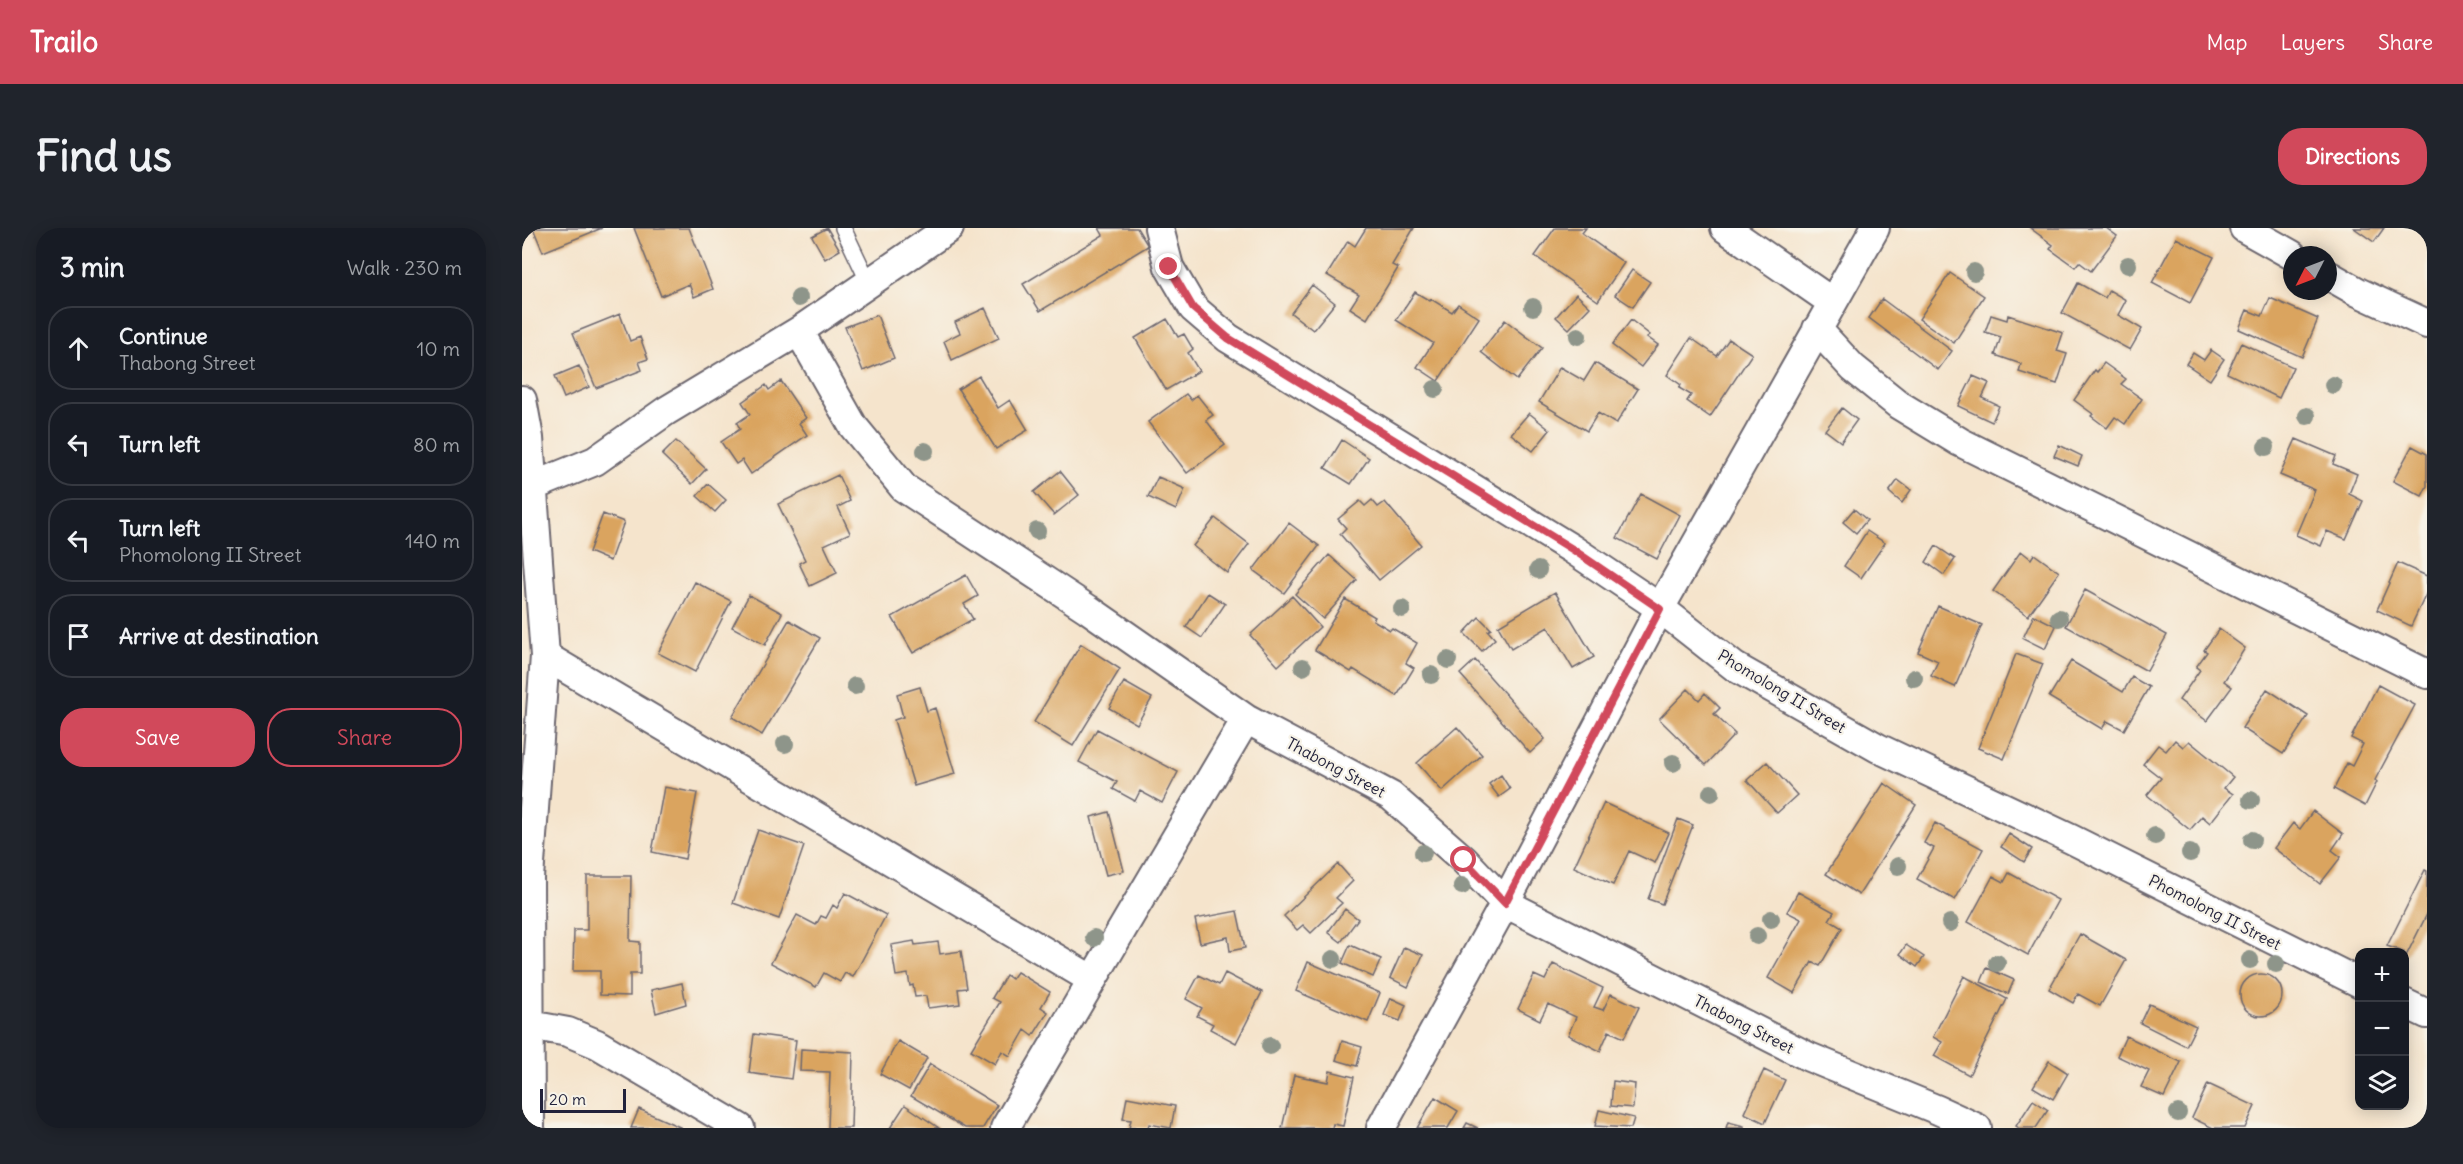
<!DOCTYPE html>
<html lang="en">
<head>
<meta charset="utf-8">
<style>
  :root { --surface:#171b24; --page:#20242c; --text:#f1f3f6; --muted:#9ea1a6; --line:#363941; --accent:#d1495b }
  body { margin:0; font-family:Delius,sans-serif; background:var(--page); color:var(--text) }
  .controls { position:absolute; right:18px; bottom:18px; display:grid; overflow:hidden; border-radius:12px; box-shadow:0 3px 15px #0003 }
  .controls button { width:54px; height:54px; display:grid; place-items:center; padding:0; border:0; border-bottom:2px solid var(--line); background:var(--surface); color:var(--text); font:30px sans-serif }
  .compass { position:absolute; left:1761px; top:18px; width:54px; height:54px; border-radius:50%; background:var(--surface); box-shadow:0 3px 15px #0003; rotate:228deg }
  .scale { position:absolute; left:18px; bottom:15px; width:86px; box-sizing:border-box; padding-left:6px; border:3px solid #22223b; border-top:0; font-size:16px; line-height:21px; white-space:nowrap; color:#22223b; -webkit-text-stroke:4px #f7f3e8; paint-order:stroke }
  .stop { position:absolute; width:18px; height:18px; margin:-14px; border:4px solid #d1495b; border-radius:50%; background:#fff }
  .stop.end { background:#d1495b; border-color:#fff; box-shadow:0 2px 6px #0008 }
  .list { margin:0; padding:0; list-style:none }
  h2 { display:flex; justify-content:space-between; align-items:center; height:78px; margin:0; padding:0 24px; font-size:26px }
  h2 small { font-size:20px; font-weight:400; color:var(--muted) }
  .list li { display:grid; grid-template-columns:39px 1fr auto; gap:18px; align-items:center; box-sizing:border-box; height:84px; margin:0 12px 12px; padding:0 12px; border:2px solid var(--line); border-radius:24px }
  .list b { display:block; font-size:22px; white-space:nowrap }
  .list p { margin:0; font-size:20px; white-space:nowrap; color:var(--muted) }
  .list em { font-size:20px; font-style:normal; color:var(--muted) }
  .actions { display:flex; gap:12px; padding:18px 24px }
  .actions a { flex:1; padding:14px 0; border:2px solid var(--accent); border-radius:24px; text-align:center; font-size:21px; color:var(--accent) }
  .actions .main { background:var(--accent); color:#fff }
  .icon { flex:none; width:33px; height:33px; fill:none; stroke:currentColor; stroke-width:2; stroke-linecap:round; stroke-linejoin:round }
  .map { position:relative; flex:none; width:1905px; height:900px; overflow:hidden; border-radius:24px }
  header { display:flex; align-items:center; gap:36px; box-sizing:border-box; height:84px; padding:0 30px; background:var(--accent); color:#fff }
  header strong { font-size:28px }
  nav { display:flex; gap:33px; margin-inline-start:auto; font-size:21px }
  .intro { display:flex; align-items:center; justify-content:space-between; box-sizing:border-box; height:144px; padding:0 36px }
  h1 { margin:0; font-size:42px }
  .button { padding:15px 27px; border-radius:24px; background:var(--accent); color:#fff; font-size:21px; font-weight:700 }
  main { display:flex; gap:36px; padding:0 36px }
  aside { flex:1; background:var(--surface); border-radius:24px; box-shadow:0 3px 15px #0003 }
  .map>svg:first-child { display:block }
  .building { fill:#daa45f }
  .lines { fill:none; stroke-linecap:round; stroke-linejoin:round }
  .service-casing { stroke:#6c666e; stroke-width:18 }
  .minor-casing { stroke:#6c666e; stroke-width:32 }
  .service { stroke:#fff; stroke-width:15 }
  .minor { stroke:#fff; stroke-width:28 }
  .tree { fill:#8e958a }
  .route { stroke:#d1495b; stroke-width:8 }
  .labels { text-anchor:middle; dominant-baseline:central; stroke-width:4.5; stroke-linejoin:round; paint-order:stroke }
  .street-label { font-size:16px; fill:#22223b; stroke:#f7f3e8 }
</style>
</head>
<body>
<header>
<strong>Trailo</strong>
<nav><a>Map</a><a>Layers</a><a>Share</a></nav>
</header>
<div class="intro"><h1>Find us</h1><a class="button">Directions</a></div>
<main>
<aside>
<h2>3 min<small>Walk · 230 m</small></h2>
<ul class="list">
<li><svg class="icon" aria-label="ahead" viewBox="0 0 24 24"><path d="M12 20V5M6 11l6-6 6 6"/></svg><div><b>Continue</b><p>Thabong Street</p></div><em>10 m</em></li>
<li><svg class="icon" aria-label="left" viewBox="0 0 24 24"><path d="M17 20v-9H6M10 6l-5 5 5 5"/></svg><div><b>Turn left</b></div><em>80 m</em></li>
<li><svg class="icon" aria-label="left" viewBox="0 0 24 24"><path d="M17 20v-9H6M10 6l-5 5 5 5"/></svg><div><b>Turn left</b><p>Phomolong II Street</p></div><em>140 m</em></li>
<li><svg class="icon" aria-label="arrive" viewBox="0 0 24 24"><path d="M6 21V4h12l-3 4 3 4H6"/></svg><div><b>Arrive at destination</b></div></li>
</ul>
<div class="actions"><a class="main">Save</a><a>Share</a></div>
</aside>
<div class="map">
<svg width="1905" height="900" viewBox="0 0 1905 900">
  <rect width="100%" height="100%" fill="#f7f3e8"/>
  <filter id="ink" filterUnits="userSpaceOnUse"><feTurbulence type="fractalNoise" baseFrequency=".0167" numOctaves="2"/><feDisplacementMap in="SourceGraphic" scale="12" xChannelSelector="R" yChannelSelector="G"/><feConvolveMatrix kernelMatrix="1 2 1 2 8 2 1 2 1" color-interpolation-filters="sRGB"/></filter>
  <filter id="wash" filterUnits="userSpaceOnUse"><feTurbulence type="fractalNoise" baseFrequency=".008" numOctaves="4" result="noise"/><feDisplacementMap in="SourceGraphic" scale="24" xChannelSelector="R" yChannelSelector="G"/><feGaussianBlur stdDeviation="1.35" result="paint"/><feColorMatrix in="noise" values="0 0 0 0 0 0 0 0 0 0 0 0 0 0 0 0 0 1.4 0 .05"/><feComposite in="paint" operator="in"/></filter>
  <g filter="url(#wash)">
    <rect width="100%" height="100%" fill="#f5e4cc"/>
    <g id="blocks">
      <path class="building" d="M11,0H80L21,24Z
        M112,0H167L191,61L172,69L167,56L139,68Z
        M305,0L318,22L303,31L290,8Z
        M577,0H615L626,18L518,83L501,56L581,7Z
        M844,0H892L870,37L876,40L845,91L828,80L837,66L805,47L826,13L833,18Z
        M1033,0H1064L1060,5L1102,35L1076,73L1013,28Z
        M1508,0H1584L1595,8L1569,43L1557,34L1553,39L1528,21L1531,17Z
        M1832,0H1862L1852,14Z
        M1654,10L1692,29L1668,75L1630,55Z
        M1110,42L1128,54L1111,79L1093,67Z
        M1428,45L1462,68L1432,115L1397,91Z
        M1556,55L1583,70L1587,62L1604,72L1596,87L1620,101L1608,122L1540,85Z
        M790,57L813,75L791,102L769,85Z
        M893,64L908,73L909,71L930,84L936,76L957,90L916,153L895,139L911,115L874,92Z
        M1054,66L1068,79L1047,101L1034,89Z
        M1748,70L1796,91L1780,129L1717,101L1725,82L1740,88Z
        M1360,71L1430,123L1416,142L1347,90Z
        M463,80L477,110L430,132L422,113L438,105L433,94Z
        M98,86L108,113L118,109L126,131L117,134L120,142L74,160L51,105Z
        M355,87L372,130L341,143L323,99Z
        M1469,87L1485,92L1486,87L1541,105L1535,123L1545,126L1535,156L1497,144L1499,136L1473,127L1479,109L1463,104Z
        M645,91L656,109L662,106L671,121L666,125L677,143L644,162L613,110Z
        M983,92L1020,120L995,152L959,124Z
        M1109,92L1128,107L1125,109L1136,117L1119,139L1090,117Z
        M1169,110L1195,128L1207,111L1230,126L1188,189L1165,173L1169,167L1157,160L1159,157L1145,147Z
        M1719,115L1771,139L1757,170L1705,145Z
        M1689,122L1702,131L1688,152L1664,136L1671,125L1682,132Z
        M1073,135L1116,161L1094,196L1076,185L1065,203L1017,174L1038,139L1062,153Z
        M1582,135L1604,151L1599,156L1620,171L1603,196L1593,189L1585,200L1569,188L1571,186L1552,172L1573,142L1575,144Z
        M57,138L67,159L42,170L33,148Z
        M457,148L476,180L488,172L506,202L474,221L436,161Z
        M1451,148L1467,155L1460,170L1477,178L1470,194L1436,178Z
        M259,153L284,190L277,195L285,207L229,246L220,232L214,236L199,214L218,201L215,195L228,186L220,174L244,157L247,162Z
        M664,166L669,172L675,167L691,187L684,192L703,217L665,245L626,194Z
        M1320,180L1335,192L1319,214L1303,202Z
        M1007,185L1028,202L1011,223L989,206Z
        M1774,211L1814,228L1811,236L1835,246L1827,266L1841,273L1824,311L1805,303L1799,318L1774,307L1793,262L1758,247Z
        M820,212L847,230L829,256L803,240Z
        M154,213L184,241L170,256L140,227Z
        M1537,217L1560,228L1556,238L1532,228Z
        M1890,218L1905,226V258L1900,268L1871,253Z
        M538,243L557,267L532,287L512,264Z
        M316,247L328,273L316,279L328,305L302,317L315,345L288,358L277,335L283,332L256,276Z
        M636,249L663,261L654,282L626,269Z
        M1376,252L1389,262L1380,275L1367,264Z
        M186,256L204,272L193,284L175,268Z
        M1119,266L1158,287L1135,331L1095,310Z
        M850,272L856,279L863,274L899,317L857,352L818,306L824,300L816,291L838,273L843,278Z
        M1332,281L1345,292L1334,305L1321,294Z
        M81,286L102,294L88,333L67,324Z
        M693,290L727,316L705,345L671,318Z
        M767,295L797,318L762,365L731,342Z
        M1345,303L1363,315L1339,350L1322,338Z
        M1414,318L1433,331L1422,347L1404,334Z
        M1499,323L1509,331L1512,326L1537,344L1506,388L1471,363Z
        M807,327L835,352L801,391L773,366Z
        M1876,335L1905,348V364L1889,398L1855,382Z
        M444,347L456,368L442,376L451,391L391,425L370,389Z
        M173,354L209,373L173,444L136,425Z
        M1563,362L1645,407L1625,443L1544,398Z
        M1033,364L1072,429L1051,441L1026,399L989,421L976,398Z
        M686,365L703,376L680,410L664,399Z
        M227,367L260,385L243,417L210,399Z
        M770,368L798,399L756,438L728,407Z
        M823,371L853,389L851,392L868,402L870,400L895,415L884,435L892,440L875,468L831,441L829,444L793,422Z
        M1416,378L1460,397L1433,459L1409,448L1416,433L1396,424Z
        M1512,387L1534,398L1523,421L1501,410Z
        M957,389L969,401L966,403L973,411L960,423L942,405Z
        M267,392L298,410L240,507L210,489Z
        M1697,401L1723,420L1702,453L1710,459L1685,493L1657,472L1678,442L1674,439L1685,424L1682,422Z
        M559,416L598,441L551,518L512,494Z
        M1494,426L1521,436L1482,531L1456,520Z
        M953,432L1023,511L1008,525L938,446Z
        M1549,433L1601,464L1610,449L1627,459L1602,502L1585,493L1580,501L1527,469Z
        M602,454L630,470L615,496L587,480Z
        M1856,457L1893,477L1853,552L1855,554L1843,578L1812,561L1825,535L1830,538L1841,516L1829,510Z
        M398,459L405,483L413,480L433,546L392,558L372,492L381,489L375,466Z
        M1166,461L1177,472L1183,465L1198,480L1192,486L1213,506L1184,537L1137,491Z
        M1745,461L1786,488L1761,526L1720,500Z
        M935,499L960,527L920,563L895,535Z
        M575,501L656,544L640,575L618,563L613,573L591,561L595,554L557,534Z
        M1653,512L1661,519L1667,513L1711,549L1702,560L1711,566L1688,595L1680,588L1668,602L1625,567L1639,550L1621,536L1636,517L1644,523Z
        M1245,534L1275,567L1255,585L1225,552Z
        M979,547L988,561L977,569L967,556Z
        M1362,555L1394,577L1337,667L1304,646Z
        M142,559L175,565L163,631L130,624Z
        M1082,575L1147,605L1133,635L1107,623L1091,657L1052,639Z
        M1791,583L1821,606L1810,622L1819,629L1798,656L1752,620L1771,595L1778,601Z
        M587,584L602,643L584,647L569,589Z
        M1156,591L1171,597L1140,676L1126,671Z
        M1413,595L1461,621L1433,672L1395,651L1412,620L1402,615Z
        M236,602L282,618L257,691L211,675Z
        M1487,606L1510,621L1502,634L1479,619Z
        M816,636L831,653L814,670L820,675L789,705L781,697L775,702L762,688Z
        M1903,642L1905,643V686L1884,728L1882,724L1865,718Z
        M1487,645L1536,672L1506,727L1446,694L1471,648L1482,654Z
        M65,648H109L108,713L118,714V746H108V768L78,767V743H51L52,702H65Z
        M1276,664L1312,684L1307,692L1320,700L1298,738L1290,734L1272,765L1246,750L1279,691L1265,684Z
        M323,665L364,687L331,749L323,745L318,754L302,745L294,759L249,735L275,687L294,697L299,688L304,690L311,677L315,680Z
        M823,681L836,691L819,714L806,704Z
        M715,683L723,720L708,723L706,709L678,715L673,691Z
        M1558,706L1604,732L1578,778L1556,766L1551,775L1527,761Z
        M392,713L393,717L416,714L418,726L439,723L445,760L436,761L438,776L406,780L404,768L393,769L391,757L388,758L386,746L374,748L369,717Z
        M828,717L859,731L851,749L820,735Z
        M1384,717L1402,729L1395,739L1378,726Z
        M882,719L901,727L886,759L868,750Z
        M786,734L858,765L846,794L774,763Z
        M1031,736L1081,760L1072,779L1081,782L1089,766L1117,779L1102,810L1087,803L1078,823L1046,807L1054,789L1026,776L1018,792L996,781L1012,747L1023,752Z
        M1465,740L1492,752L1486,766L1459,754Z
        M495,744L528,764L519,779L526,784L511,808L503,802L488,828L480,823L473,836L449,822L478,774L470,770L484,747L490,751Z
        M703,745L740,764L714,815L688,801L691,796L675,788L680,780L664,771L677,747L697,757Z
        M1718 767a21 21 0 1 1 42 0a21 21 0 1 1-42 0Z
        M1442,748L1485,771L1447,847L1412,828L1420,814L1411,809Z
        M160,755L164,776L134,785L129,762Z
        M869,770L884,777L878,793L862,787Z
        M1627,776L1674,798L1664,818L1618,795Z
        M232,806L274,812L269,851L227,845Z
        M1604,808L1659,834L1642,869L1619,859L1627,843L1595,828Z
        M376,813L405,830L387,862L358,846Z
        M820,813L840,819L835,838L814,832Z
        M279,821L331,824L329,900H306L308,844L278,843Z
        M1527,833L1546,845L1531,871L1511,859Z
        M408,836L475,877L461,900H443L389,868Z
        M1242,842L1263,852L1243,895L1222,885Z
        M808,843L832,849L821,898L811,896L810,900H760L772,847L806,854Z
        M1091,853L1113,856L1111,880L1089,878Z
        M1686,856L1733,878L1723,900H1691L1670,890Z
        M605,869L653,878L649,900L627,896L626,900H607L609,892L601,891Z
        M913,869L936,883L926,900H895Z
        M1511,872L1526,882L1514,900H1497L1494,898Z
        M383,877L417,900H368Z
        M117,881L160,900H109Z
        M1077,882L1112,890L1109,900L1073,898Z
        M1206,894L1222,898V900H1204Z
        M945,895L956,900H942Z"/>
    </g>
  </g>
  <g filter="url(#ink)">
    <use href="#blocks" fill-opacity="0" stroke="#6c666e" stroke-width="1.5"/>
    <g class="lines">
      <defs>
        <path id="service" d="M321,0L347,55"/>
        <path id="minor" d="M637,0L647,39L671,80L706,110L1050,321L1138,380L1213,439L1356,520L1549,611L1838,755
          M1203,0L1310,74
          M1722,0L1770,27
          M1806,47L1836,64L1905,96
          M1295,101L1331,140L1377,177L1438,214L1905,446
          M277,103L331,198L382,260L566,381L724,491L869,568L942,632L983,675L1287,829L1416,882L1455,900
          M0,172L7,210L23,428L7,650L8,900
          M9,259L73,233L144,183L277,103L427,0
          M23,428L569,751
          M1882,775L1905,786
          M8,797L46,804L75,816L218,900
          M483,900L724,491
          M859,900L983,675L1138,380L1353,0"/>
      </defs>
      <use href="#service" class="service-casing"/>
      <use href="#minor" class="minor-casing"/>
      <use href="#service" class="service"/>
      <use href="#minor" class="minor"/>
    </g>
    <g class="tree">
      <circle cx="1606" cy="37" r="9"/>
      <circle cx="1452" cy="44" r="9"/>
      <circle cx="277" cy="70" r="9"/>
      <circle cx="1011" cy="79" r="9"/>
      <circle cx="1056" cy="108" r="9"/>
      <circle cx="1811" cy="157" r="9"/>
      <circle cx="913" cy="161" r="9"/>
      <circle cx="1785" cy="188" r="9"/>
      <circle cx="1744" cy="219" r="9"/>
      <circle cx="403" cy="223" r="9"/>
      <circle cx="515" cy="303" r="9"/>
      <circle cx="1016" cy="342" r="9"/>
      <circle cx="880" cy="381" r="9"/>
      <circle cx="1537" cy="390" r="9"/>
      <circle cx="926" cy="432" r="9"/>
      <circle cx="781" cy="439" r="9"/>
      <circle cx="909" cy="447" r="9"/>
      <circle cx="1392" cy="450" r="9"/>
      <circle cx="333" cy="458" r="9"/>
      <circle cx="263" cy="516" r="9"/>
      <circle cx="1151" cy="535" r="9"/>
      <circle cx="1189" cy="565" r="9"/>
      <circle cx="1729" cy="572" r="9"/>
      <circle cx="1633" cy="608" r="9"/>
      <circle cx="1730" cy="612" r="9"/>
      <circle cx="901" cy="625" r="9"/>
      <circle cx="1668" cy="625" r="9"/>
      <circle cx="1376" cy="638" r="9"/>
      <circle cx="940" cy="658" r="9"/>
      <circle cx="1249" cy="691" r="9"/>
      <circle cx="1428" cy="695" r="9"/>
      <circle cx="1235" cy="708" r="9"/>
      <circle cx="572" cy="710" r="9"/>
      <circle cx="811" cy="731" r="9"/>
      <circle cx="1728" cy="732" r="9"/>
      <circle cx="1475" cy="735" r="9"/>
      <circle cx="1754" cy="736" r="9"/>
      <circle cx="748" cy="818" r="9"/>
      <circle cx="1656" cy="885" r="9"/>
    </g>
  </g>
  <g class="lines" filter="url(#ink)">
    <path class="route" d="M647,39L671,80L706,110L1050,321L1138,381L983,675L942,632"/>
  </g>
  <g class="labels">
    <g class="street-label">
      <text transform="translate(1260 463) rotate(31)">Phomolong II Street</text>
      <text transform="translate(814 539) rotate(28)">Thabong Street</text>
      <text transform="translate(1693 684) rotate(27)">Phomolong II Street</text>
      <text transform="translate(1222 796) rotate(27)">Thabong Street</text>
    </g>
  </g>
</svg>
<div class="controls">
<button>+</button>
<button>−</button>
<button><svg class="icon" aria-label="layers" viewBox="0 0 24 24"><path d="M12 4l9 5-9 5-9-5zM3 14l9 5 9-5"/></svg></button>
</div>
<svg class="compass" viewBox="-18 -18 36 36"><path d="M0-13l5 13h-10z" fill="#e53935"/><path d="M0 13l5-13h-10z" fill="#9ea1a6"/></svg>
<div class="scale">20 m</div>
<div class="stop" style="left:942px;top:632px"></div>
<div class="stop end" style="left:647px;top:39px"></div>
</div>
</main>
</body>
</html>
